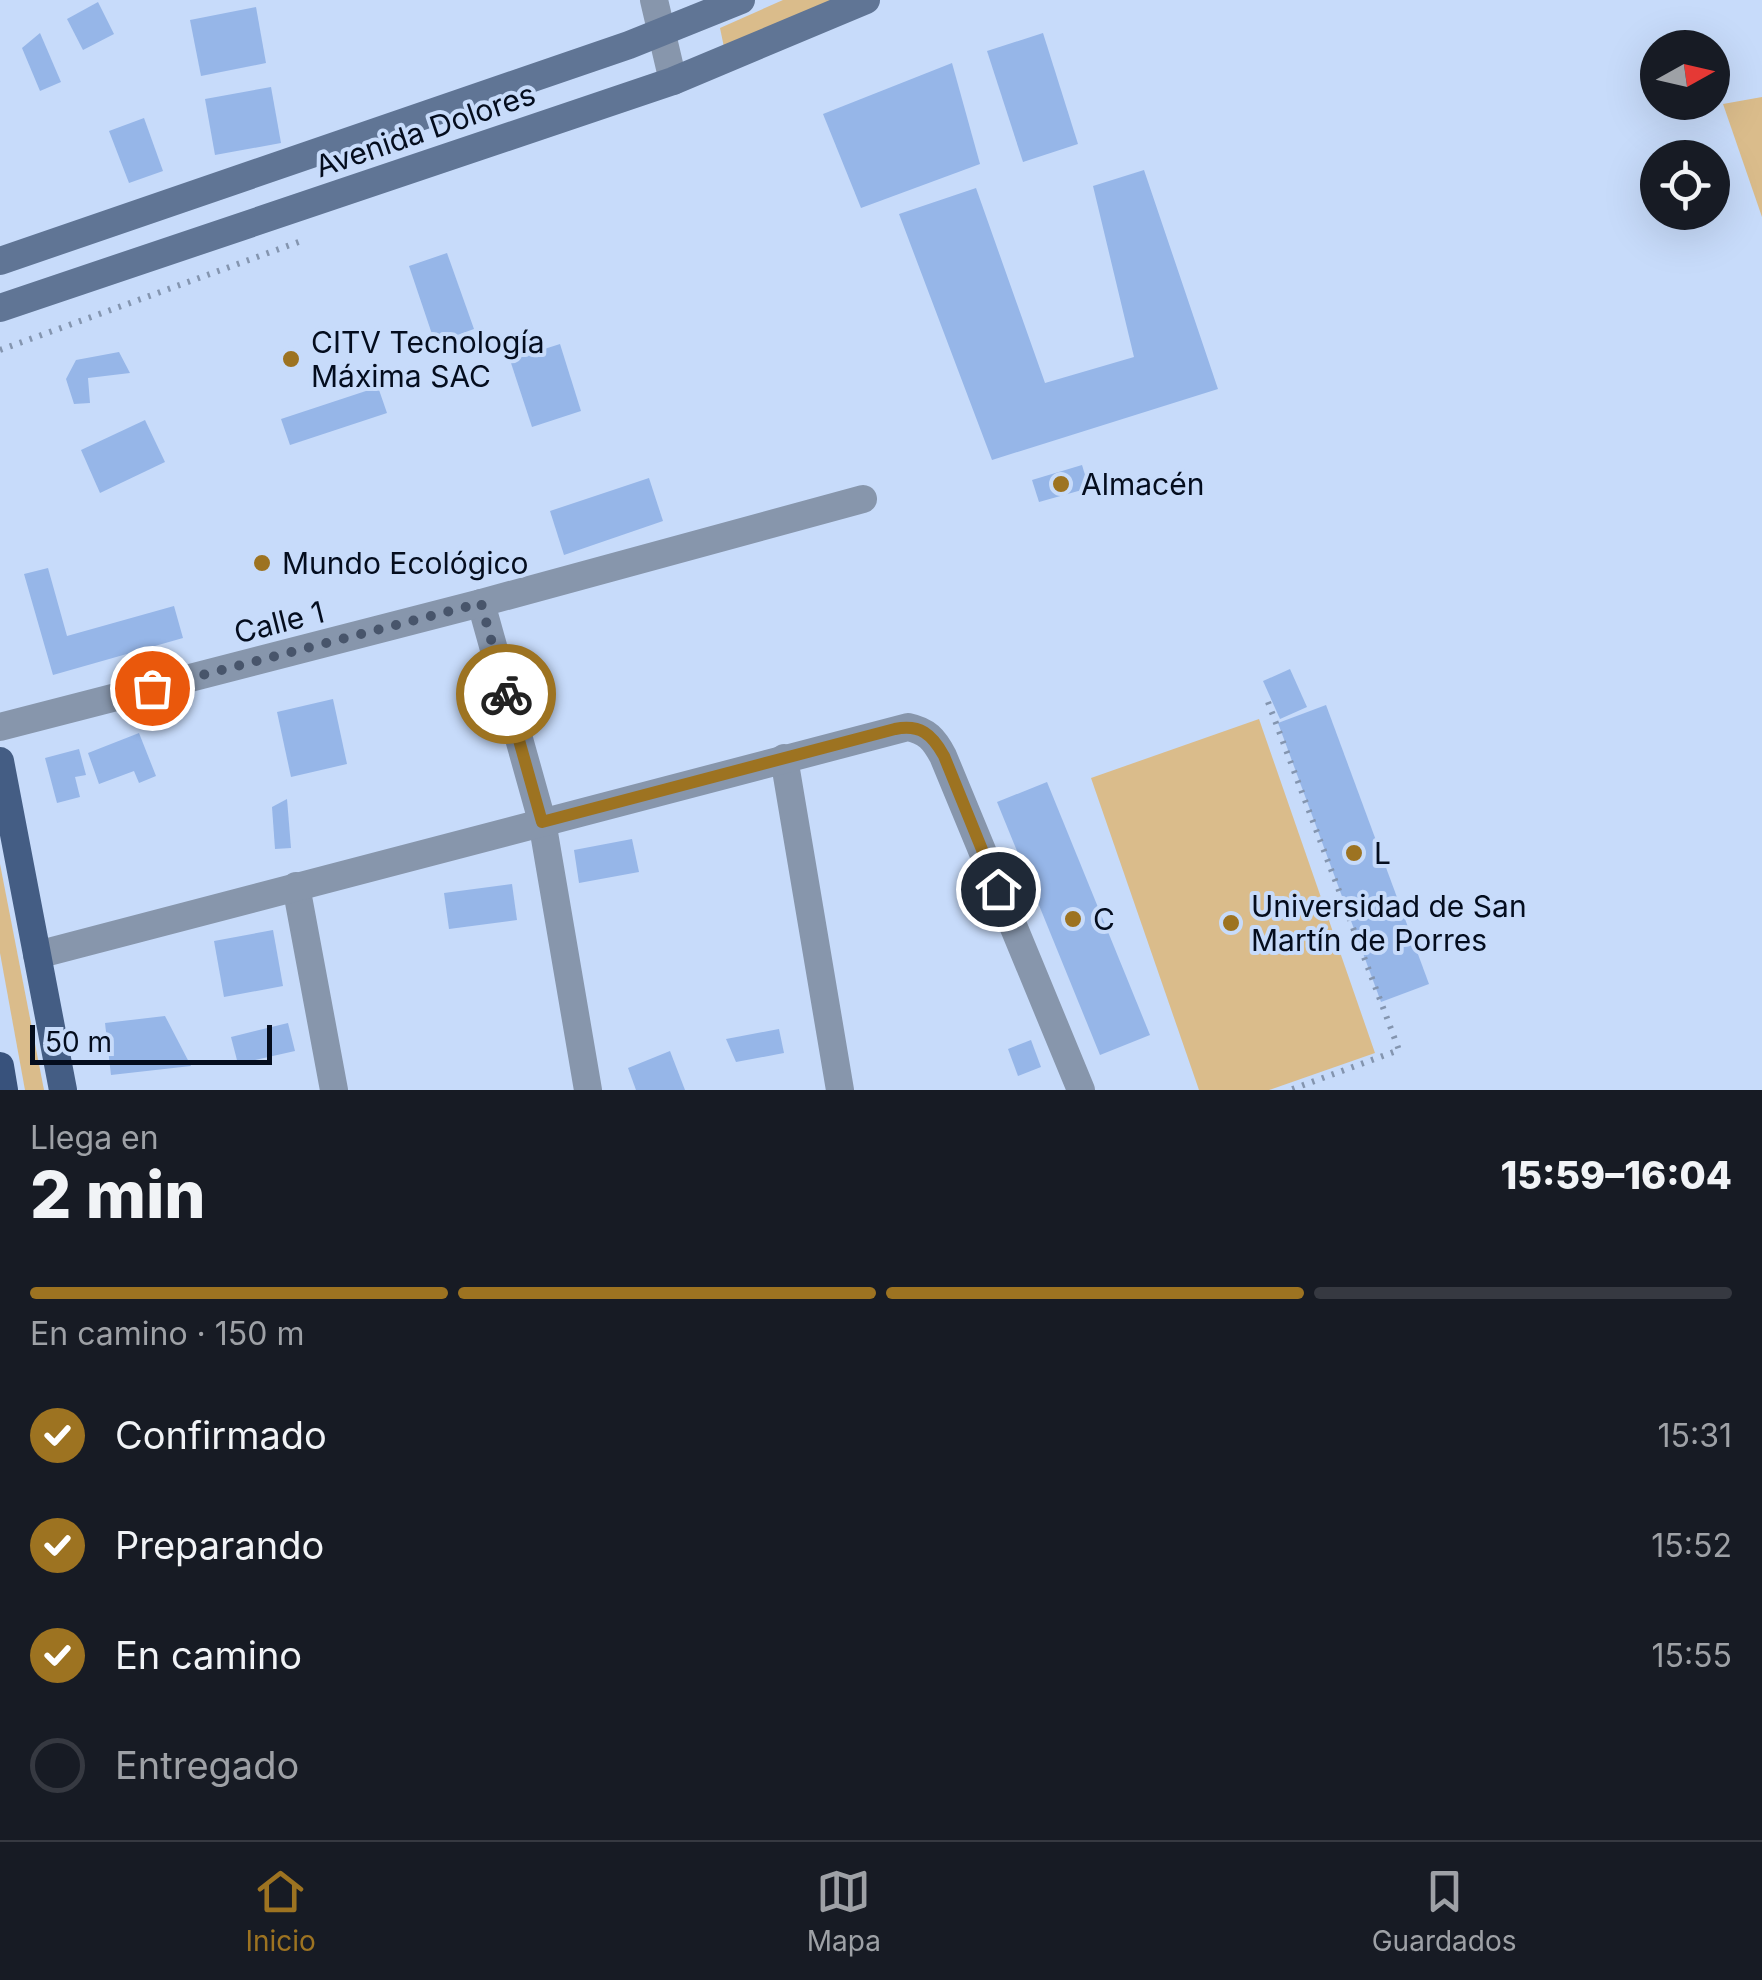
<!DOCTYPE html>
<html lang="es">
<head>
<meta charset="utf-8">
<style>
  body { margin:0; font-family:Inter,sans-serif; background:#242831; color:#f1f3f6; height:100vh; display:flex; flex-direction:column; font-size:38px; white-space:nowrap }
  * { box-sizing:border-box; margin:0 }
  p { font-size:32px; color:#9ea1a6 }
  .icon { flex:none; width:55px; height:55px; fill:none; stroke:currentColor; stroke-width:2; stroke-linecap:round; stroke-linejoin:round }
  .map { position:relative; height:1090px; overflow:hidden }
  .drawer { display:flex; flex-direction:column; background:#171b24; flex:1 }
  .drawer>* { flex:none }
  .needle { width:65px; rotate:82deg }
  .fabs { position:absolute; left:1640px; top:30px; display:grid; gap:20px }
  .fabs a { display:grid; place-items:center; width:90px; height:90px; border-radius:50%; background:#171b24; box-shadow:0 10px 40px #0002; font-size:50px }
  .scale { position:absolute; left:30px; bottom:25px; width:242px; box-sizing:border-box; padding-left:10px; border:5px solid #040d1e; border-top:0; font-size:28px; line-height:35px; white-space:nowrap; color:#040d1e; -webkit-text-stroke:8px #c7dbfa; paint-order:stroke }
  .pin { position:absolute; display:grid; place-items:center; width:85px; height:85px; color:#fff; margin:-42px; border:5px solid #fff; border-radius:50%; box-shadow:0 2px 10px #0007 }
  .courier { position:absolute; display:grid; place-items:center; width:100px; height:100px; margin:-50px; border:8px solid #9d7321; border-radius:50%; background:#fff; color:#222; box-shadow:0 2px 12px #0007 }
  .summary em { font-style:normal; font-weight:800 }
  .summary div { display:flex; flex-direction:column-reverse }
  .summary { display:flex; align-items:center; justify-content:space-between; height:170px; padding:0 30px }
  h1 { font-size:65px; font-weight:800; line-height:75px }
  .bar { display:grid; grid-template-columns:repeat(4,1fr); gap:15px 10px; align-content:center; height:120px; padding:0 30px }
  .bar i { height:12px; border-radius:8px; background:#363941 }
  .bar .selected { background:#9d7321 }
  .bar p { grid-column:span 4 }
  ol { padding:0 30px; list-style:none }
  li { display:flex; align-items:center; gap:30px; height:110px }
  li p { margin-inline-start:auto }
  li .icon { padding:10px; border-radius:50%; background:#9d7321; color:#fff; stroke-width:4 }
  li:last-child { color:#9ea1a6 }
  li i { width:55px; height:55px; border:5px solid #363941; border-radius:50% }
  .tab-bar { display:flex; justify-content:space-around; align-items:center; height:140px; border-top:2px solid #363941; background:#171b24; font-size:28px; color:#9ea1a6 }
  .tab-bar a { display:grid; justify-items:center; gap:5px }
  .tab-bar .selected { color:#9d7321 }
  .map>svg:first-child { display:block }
  .green { fill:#dabc8b }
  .building { fill:#96b6e8 }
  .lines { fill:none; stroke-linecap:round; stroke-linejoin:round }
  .path { stroke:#8495af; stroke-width:6; stroke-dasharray:2.5 8; stroke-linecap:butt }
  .minor { stroke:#8796ac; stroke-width:28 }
  .secondary { stroke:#607595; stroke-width:28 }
  .primary { stroke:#445d84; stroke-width:28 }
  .trunk { stroke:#38527c; stroke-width:28 }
  .done { stroke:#48556b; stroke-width:10; stroke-dasharray:0 18 }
  .route { stroke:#9d7321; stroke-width:12 }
  .poi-dot { fill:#9d7321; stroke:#c7dbfa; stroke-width:4 }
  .labels { text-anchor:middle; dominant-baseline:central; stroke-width:8; stroke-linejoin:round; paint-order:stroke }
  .street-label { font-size:30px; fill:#040d1e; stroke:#c7dbfa }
  .poi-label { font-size:30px; fill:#040d1e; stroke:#c7dbfa; text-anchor:start }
</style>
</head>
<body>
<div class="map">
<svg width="1762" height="1090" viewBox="0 0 1762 1090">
  <rect width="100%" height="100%" fill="#c7dbfa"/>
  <g class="green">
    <polygon points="783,0 842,0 725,52 720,28"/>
    <polygon points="1762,97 1762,217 1723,104"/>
    <polygon points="1259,719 1375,1053 1269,1090 1199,1090 1091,778"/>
    <polygon points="0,864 44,1090 25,1090 0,953"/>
  </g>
  <g class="building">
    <polygon points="98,2 114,34 83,50 67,19"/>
    <polygon points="256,7 266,63 201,76 190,20"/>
    <polygon points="40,33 61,82 40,91 22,48"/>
    <polygon points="1043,33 1078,144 1023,162 987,51"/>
    <polygon points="952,63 980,164 861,208 823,114"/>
    <polygon points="271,87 281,143 215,155 205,99"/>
    <polygon points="144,118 163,171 129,183 109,131"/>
    <polygon points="1144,170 1218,389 992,460 899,214 976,188 1045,383 1134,357 1093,186"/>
    <polygon points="447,253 474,329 435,343 409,266"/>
    <polygon points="560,344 581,411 532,427 510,360"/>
    <polygon points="119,352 130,373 88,378 90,403 74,404 66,379 76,360"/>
    <polygon points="378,387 387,413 290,445 281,419"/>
    <polygon points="145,420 165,462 100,493 81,450"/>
    <polygon points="1082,465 1089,488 1039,502 1032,480"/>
    <polygon points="649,478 663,521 564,555 550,511"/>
    <polygon points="48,568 67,636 174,606 183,638 53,675 24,574"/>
    <polygon points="1290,669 1307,707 1280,719 1263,681"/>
    <polygon points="333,699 347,764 291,777 277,712"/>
    <polygon points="1326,705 1429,984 1381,1002 1278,723"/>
    <polygon points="139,733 156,776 139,783 134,771 99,784 88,753"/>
    <polygon points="79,749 86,775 75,777 80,797 57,803 45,758"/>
    <polygon points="1047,782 1150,1035 1100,1055 997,802"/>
    <polygon points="287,799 291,848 275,849 272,807"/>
    <polygon points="632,839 639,872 579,883 574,850"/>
    <polygon points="512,884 517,920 449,929 444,893"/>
    <polygon points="273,930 283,986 224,997 214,941"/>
    <polygon points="165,1016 191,1066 111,1075 105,1023"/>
    <polygon points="288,1023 295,1051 238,1064 231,1037"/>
    <polygon points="779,1029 784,1053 736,1062 726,1039"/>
    <polygon points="1031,1040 1041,1067 1018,1076 1008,1049"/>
    <polygon points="670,1051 685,1090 636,1090 628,1068"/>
  </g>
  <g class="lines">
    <g class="path">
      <polyline points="0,350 304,240"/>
      <polyline points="1268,702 1399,1050 1290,1090"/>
    </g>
    <g class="minor">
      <polyline points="654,0 673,81"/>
      <polyline points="481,603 542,821 588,1090"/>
      <polyline points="0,727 481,603 863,499"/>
      <polyline points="784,758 840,1090"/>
      <polyline points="296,886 334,1090"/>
      <path d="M37,955L908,727C927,731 934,739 943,756L1081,1090"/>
    </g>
    <g class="secondary">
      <polyline points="0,261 629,45 741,0"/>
      <polyline points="0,308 673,81 866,0"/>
    </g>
    <polyline class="primary" points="0,761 63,1090"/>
    <polyline class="trunk" points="0,1066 4,1090"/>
  </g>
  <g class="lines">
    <polyline class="done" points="152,688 481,603 506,694"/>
    <path class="route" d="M506,694L542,822L895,729C920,724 932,734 944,756L998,889"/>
  </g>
  <g class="poi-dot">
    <circle cx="291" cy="359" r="10"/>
    <circle cx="1061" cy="484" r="10"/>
    <circle cx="262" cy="563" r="10"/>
    <circle cx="1354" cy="853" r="10"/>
    <circle cx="1073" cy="919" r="10"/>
    <circle cx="1231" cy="923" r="10"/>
  </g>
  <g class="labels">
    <g class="street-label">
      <text transform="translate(425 130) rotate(-19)">Avenida Dolores</text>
      <text transform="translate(279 622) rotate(-14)">Calle 1</text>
    </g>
    <g class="poi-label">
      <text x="311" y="342">CITV Tecnología<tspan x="311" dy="34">Máxima SAC</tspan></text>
      <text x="1081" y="484">Almacén</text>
      <text x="282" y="563">Mundo Ecológico</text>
      <text x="1374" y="853">L</text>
      <text x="1251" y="906">Universidad de San<tspan x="1251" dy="34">Martín de Porres</tspan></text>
      <text x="1093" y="919">C</text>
    </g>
  </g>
</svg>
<div class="fabs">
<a><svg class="needle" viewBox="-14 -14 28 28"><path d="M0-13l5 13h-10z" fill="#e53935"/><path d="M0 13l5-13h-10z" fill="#9ea1a6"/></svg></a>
<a><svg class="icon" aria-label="locate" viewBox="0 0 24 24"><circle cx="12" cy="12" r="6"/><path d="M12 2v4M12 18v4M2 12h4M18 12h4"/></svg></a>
</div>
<div class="scale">50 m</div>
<div class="pin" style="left:152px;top:688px;background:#ea580c"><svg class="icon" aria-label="bag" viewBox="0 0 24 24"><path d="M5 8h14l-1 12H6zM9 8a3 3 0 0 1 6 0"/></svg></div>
<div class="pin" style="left:998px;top:889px;background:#1f2937"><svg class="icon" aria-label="home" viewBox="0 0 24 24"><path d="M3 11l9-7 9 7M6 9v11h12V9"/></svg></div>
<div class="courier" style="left:506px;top:694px"><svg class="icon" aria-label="bike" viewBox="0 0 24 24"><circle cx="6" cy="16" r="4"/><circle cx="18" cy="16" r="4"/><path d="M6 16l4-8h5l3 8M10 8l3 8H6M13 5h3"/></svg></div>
</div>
<section class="drawer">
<div class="summary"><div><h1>2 min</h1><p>Llega en</p></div><em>15:59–16:04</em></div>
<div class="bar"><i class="selected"></i><i class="selected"></i><i class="selected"></i><i></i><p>En camino · 150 m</p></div>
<ol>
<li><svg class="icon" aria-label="check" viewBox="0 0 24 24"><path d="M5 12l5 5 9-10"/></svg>Confirmado<p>15:31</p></li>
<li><svg class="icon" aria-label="check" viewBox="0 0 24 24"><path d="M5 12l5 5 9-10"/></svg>Preparando<p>15:52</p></li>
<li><svg class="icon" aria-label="check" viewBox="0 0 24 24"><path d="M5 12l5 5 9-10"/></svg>En camino<p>15:55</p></li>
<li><i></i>Entregado</li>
</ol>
</section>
<nav class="tab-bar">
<a class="selected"><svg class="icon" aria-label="home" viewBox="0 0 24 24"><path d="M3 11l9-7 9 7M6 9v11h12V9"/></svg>Inicio</a>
<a><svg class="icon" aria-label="map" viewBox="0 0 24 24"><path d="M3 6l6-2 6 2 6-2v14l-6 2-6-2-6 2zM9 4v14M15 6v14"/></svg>Mapa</a>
<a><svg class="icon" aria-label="saved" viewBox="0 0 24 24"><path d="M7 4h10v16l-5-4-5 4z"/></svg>Guardados</a>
</nav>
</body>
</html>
